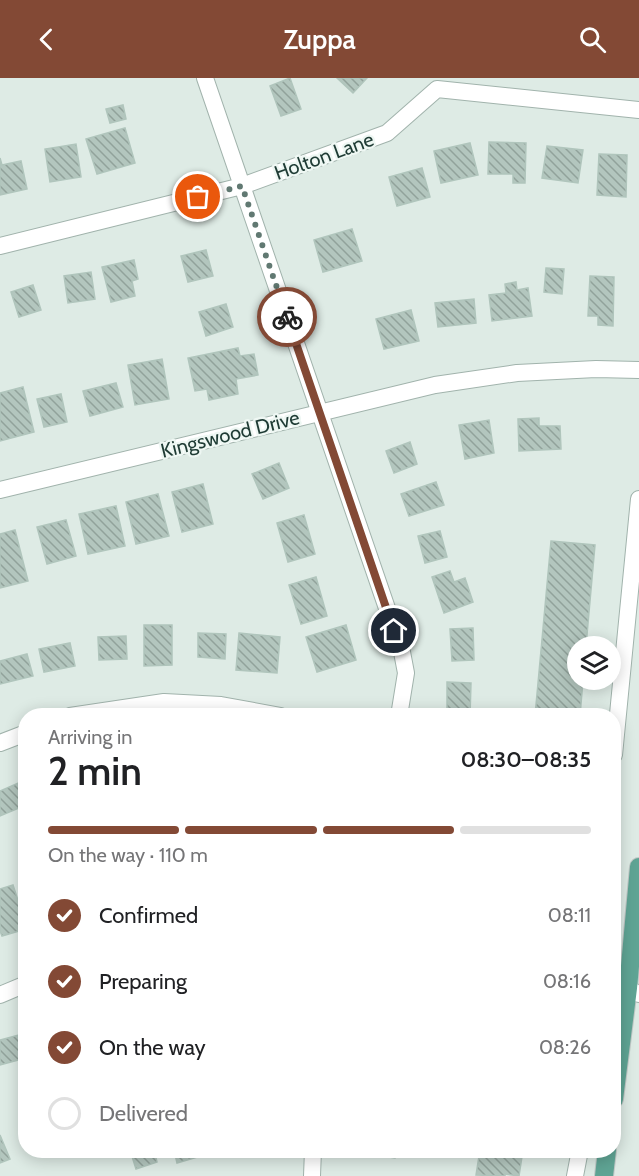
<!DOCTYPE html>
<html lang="en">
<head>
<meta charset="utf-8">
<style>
  body { margin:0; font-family:Cabin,sans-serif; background:#f2f2f2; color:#202124; height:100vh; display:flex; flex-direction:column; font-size:22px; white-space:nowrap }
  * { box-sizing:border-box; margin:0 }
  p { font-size:20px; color:#757577 }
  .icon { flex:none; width:33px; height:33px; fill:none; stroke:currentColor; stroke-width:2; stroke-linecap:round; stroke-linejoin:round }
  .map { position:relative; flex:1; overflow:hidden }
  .details { position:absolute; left:18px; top:630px; width:603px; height:450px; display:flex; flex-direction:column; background:#fff; border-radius:24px; box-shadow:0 3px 15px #0003 }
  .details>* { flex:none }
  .fabs { position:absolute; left:567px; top:558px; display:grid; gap:12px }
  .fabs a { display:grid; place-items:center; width:54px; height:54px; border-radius:50%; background:#fff; box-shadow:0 3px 15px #0003; font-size:30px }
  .pin { position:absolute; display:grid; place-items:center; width:51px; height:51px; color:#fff; margin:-26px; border:3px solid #fff; border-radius:50%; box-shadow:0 2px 6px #0007 }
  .courier { position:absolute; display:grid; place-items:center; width:60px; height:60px; margin:-30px; border:4px solid #834935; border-radius:50%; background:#fff; color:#222; box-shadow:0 2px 8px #0007 }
  .overview em { font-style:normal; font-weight:600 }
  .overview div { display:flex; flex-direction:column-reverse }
  .overview { display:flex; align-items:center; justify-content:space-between; height:102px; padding:0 30px }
  h1 { font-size:39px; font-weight:600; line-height:45px }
  .bar { display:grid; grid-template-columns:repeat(4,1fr); gap:9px 6px; align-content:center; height:72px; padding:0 30px }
  .bar i { height:8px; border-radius:4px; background:#e0e0e0 }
  .bar .on { background:#834935 }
  .bar p { grid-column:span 4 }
  ol { padding:0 30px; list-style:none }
  li { display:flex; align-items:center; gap:18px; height:66px }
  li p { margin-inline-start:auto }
  li .icon { padding:6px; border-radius:50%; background:#834935; color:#fff; stroke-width:4 }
  li:last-child { color:#757577 }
  li i { width:33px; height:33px; border:3px solid #e0e0e0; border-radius:50% }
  header { display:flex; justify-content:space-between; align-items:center; height:78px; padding:0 30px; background:#834935; color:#fff; font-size:27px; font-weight:600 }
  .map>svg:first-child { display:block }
  .building { fill:url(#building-back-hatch); stroke:#b0c5bc; stroke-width:1.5 }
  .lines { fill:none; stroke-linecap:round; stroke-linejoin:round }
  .street-casing { stroke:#a1b3ac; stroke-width:18 }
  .primary-casing { stroke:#c0c8c6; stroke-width:20 }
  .street { stroke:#fff; stroke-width:16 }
  .primary { stroke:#5fa494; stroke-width:18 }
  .done { stroke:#617972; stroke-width:6; stroke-dasharray:0 10.8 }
  .route { stroke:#834935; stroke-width:8 }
  .labels { text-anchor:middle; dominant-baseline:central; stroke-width:4.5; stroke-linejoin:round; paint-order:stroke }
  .street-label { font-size:20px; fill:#1e3b34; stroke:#eef7f3 }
</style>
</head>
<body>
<header><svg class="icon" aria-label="back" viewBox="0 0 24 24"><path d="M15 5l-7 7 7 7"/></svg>Zuppa<svg class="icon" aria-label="search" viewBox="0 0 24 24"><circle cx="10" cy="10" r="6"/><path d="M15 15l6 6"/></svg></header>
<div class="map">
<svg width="639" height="1098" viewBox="0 0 639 1098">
  <defs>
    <pattern id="building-back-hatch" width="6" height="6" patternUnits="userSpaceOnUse" patternTransform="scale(1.5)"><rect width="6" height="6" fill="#b3c6be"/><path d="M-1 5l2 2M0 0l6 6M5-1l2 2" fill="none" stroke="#91a29b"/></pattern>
  </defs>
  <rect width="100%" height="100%" fill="#deebe5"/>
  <g class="building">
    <polygon points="290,0 301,31 281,38 270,8"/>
    <polygon points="337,0 367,0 353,15"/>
    <polygon points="123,27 126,41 110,45 106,31"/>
    <polygon points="125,50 135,85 97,96 86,61"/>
    <polygon points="489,64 526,65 525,105 513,105 513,96 488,96"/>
    <polygon points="470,65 478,97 441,105 434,73"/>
    <polygon points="76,66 81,99 50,104 45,71"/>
    <polygon points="547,68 583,72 578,105 542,100"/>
    <polygon points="599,76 627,77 626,119 597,117"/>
    <polygon points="0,80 2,87 21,83 27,111 0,117"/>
    <polygon points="422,90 430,119 397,128 389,99"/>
    <polygon points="352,151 362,183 323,194 314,162"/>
    <polygon points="206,172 213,198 188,204 181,178"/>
    <polygon points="134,182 138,201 132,203 135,218 111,224 102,189"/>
    <polygon points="546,190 564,191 562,216 544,214"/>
    <polygon points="91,194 95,221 68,225 64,198"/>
    <polygon points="590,198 614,199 613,248 598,247 598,238 588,238"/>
    <polygon points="516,204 517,212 528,210 532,238 492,243 489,217 506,215 505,206"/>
    <polygon points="33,207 41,232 19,239 11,214"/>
    <polygon points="474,221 476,245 438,249 435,225"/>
    <polygon points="226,226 233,249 206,258 199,234"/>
    <polygon points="411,232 419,263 384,271 376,241"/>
    <polygon points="238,270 240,278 254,276 258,297 236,301 238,316 209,322 207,311 195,313 188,280"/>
    <polygon points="162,281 169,321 135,327 128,287"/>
    <polygon points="116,305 123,329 90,338 83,313"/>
    <polygon points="23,309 34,354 0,363 0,315"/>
    <polygon points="61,316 67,344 44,349 37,321"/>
    <polygon points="539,340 539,348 560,348 561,371 519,373 518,341"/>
    <polygon points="489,342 494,375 465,381 459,347"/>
    <polygon points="410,364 417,386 394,395 386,373"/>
    <polygon points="279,385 289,410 263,421 252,396"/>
    <polygon points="436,404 444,427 409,438 401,416"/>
    <polygon points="203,406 213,446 182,454 172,414"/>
    <polygon points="158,416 169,458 136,466 126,424"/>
    <polygon points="116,428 125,468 88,476 79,436"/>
    <polygon points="304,437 315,476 288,484 277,445"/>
    <polygon points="66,442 76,478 47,486 37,449"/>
    <polygon points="15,452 28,503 0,510 0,456"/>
    <polygon points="440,453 447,479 425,485 418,458"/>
    <polygon points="551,463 595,467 586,568 578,568 578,602 583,602 580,638 535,638"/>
    <polygon points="450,493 454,504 465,500 473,524 444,535 432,499"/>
    <polygon points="316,499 327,538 301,546 289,507"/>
    <polygon points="144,547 172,547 172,587 144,588"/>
    <polygon points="346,547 356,582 317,594 306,559"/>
    <polygon points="473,550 474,582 452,583 450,551"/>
    <polygon points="198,555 226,556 225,581 198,579"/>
    <polygon points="239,555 280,559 277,595 236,592"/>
    <polygon points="126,558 127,581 99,582 98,559"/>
    <polygon points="70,565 75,588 44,594 39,571"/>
    <polygon points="27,576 33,598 0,606 0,583"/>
    <polygon points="447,604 471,605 470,638 447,638"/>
    <polygon points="23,703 26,709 26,727 0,738 0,713"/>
    <polygon points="13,807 26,847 26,851 2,858 0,853 0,811"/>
    <polygon points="23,956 26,963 26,980 0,987 0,962"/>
    <polygon points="0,1057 10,1081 0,1085"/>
    <polygon points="130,1072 154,1072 157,1084 136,1091"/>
    <polygon points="174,1072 210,1072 211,1075 177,1085"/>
    <polygon points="369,1072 407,1072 407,1076 396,1074 395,1080 368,1076"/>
    <polygon points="480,1072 523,1072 519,1098 505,1096 505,1098 476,1097"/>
  </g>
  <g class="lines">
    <defs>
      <g id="street">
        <polyline points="205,0 402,574 406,595 399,638"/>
        <polyline points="0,168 242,108 387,55 437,11 639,32"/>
        <polyline points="0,412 435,307 517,295 596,291 639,292"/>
        <polyline points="70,638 164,624 221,627 281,638"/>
        <polyline points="0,665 26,655"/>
        <polyline points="614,677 639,421"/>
        <polyline points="614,904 639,916"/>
        <polyline points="0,917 26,906"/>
        <polyline points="312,1098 313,1072"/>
        <polyline points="575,1098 580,1072"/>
      </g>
      <g id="primary">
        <polyline points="614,1021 628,910 639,789"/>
        <polyline points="604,1098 607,1072"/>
      </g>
    </defs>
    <use href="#street" class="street-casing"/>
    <use href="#primary" class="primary-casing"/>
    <use href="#street" class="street"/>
    <use href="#primary" class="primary"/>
  </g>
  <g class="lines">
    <polyline class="done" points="198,119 242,108 287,239"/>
    <polyline class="route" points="287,239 394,553"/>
  </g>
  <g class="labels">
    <g class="street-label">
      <text transform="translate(324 78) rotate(-20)">Holton Lane</text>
      <text transform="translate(230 356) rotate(-14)">Kingswood Drive</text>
    </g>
  </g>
</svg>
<div class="fabs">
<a><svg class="icon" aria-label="layers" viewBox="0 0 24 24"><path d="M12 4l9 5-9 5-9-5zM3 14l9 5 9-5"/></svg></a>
</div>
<div class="pin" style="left:198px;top:119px;background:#ea580c"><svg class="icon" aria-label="bag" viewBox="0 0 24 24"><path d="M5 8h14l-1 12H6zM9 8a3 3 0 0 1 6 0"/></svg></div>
<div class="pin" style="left:394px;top:553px;background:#1f2937"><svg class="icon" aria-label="home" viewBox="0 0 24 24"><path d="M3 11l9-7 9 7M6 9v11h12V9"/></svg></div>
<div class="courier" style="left:287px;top:239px"><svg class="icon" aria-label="bike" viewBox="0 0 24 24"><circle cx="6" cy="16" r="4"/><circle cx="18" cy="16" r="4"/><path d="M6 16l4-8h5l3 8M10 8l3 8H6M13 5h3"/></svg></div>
<section class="details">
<div class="overview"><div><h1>2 min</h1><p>Arriving in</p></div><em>08:30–08:35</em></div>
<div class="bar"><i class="on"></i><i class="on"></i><i class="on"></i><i></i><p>On the way · 110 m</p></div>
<ol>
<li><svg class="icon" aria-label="check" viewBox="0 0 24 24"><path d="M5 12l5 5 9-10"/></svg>Confirmed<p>08:11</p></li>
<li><svg class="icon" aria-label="check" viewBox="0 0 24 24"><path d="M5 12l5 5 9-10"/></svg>Preparing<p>08:16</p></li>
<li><svg class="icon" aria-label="check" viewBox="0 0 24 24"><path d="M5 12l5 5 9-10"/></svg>On the way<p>08:26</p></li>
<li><i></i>Delivered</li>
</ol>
</section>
</div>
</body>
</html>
